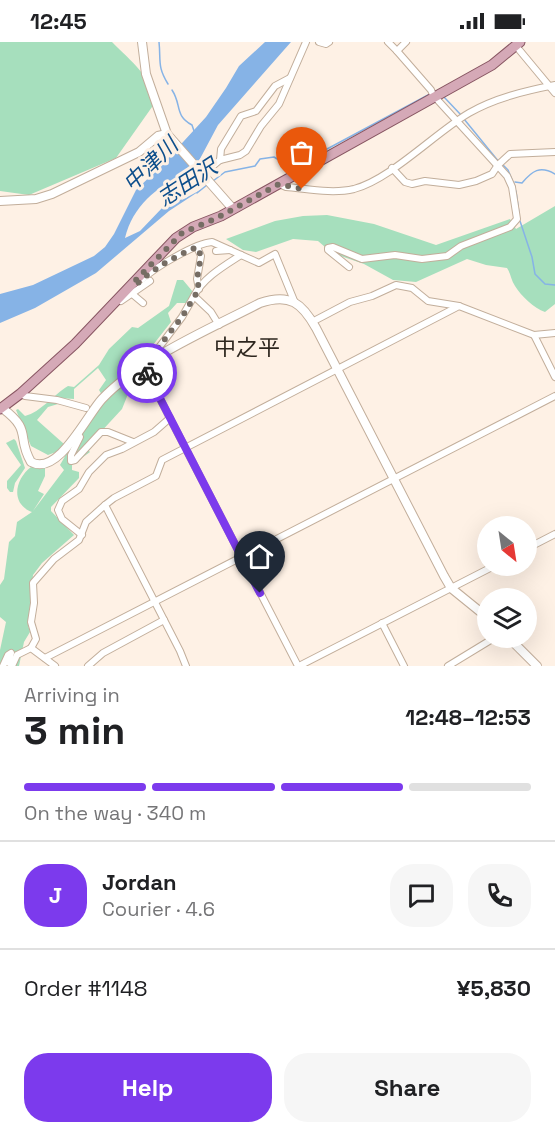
<!DOCTYPE html>
<html lang="en">
<head>
<meta charset="utf-8">
<style>
  body { margin:0; font-family:"Space Grotesk","Noto Sans JP",sans-serif; background:#f6f6f6; color:#202124; height:100vh; display:flex; flex-direction:column; font-size:22px; white-space:nowrap }
  * { box-sizing:border-box; margin:0 }
  p { font-size:20px; color:#757577 }
  .icon { flex:none; width:33px; height:33px; fill:none; stroke:currentColor; stroke-width:2; stroke-linecap:round; stroke-linejoin:round }
  .map { position:relative; height:624px; overflow:hidden }
  .side { display:flex; flex-direction:column; background:#fff; flex:1 }
  .side>* { flex:none }
  .needle { width:39px; rotate:150deg }
  .buttons { position:absolute; left:477px; top:474px; display:grid; gap:12px }
  .buttons a { display:grid; place-items:center; width:60px; height:60px; border-radius:50%; background:#fff; box-shadow:0 6px 24px #0002; font-size:30px }
  .pin { position:absolute; display:grid; place-items:center; width:51px; height:51px; color:#fff; margin:-62px -26px; border-radius:50% 50% 50% 0; rotate:-45deg; box-shadow:0 0 6px #0007 }
  .pin .icon { rotate:45deg }
  .courier { position:absolute; display:grid; place-items:center; width:60px; height:60px; margin:-30px; border:4px solid #7c3aed; border-radius:50%; background:#fff; color:#222; box-shadow:0 2px 8px #0007 }
  .summary em { font-style:normal; font-weight:700 }
  .summary div { display:flex; flex-direction:column-reverse }
  .summary { display:flex; align-items:center; justify-content:space-between; height:102px; padding:0 24px }
  h1 { font-size:39px; font-weight:700; line-height:45px }
  .bar { display:grid; grid-template-columns:repeat(4,1fr); gap:9px 6px; align-content:center; height:72px; padding:0 24px }
  .bar i { height:8px; border-radius:4px; background:#e0e0e0 }
  .bar .selected { background:#7c3aed }
  .bar p { grid-column:span 4 }
  .line { display:flex; align-items:center; gap:15px; padding:0 24px; border-top:2px solid #e0e0e0 }
  .line div { flex:1 }
  .round { display:grid; place-items:center; flex:none; width:63px; height:63px; border-radius:24px; background:#f6f6f6 }
  .button { display:flex; gap:12px; margin-top:auto; padding:12px 24px }
  .button a { flex:1; height:69px; border-radius:24px; background:#7c3aed; color:#fff; font-size:24px; font-weight:700; line-height:69px; text-align:center }
  .button a+a { background:#f6f6f6; color:#202124 }
  .status { display:flex; justify-content:space-between; align-items:center; height:42px; padding:0 30px; background:#fff; direction:ltr }
  .status svg { height:16px; fill:currentColor }
  .map>svg:first-child { display:block }
  .green { fill:#a6dfbd }
  .water { fill:#86b3e6; fill-rule:evenodd }
  .lines { fill:none; stroke-linecap:round; stroke-linejoin:round }
  .stream { stroke:#86b3e6; stroke-width:1.5 }
  .street-casing { stroke:#c2ae9b; stroke-width:8 }
  .secondary-casing { stroke:#c2ae9b; stroke-width:10 }
  .primary-casing { stroke:#885662; stroke-width:11 }
  .street { stroke:#fff; stroke-width:6 }
  .secondary { stroke:#fff; stroke-width:8 }
  .primary { stroke:#d5a9b7; stroke-width:9 }
  .done { stroke:#766d64; stroke-width:6; stroke-dasharray:0 10.8 }
  .route { stroke:#7c3aed; stroke-width:8 }
  .labels { text-anchor:middle; dominant-baseline:central; stroke-width:6; stroke-linejoin:round; paint-order:stroke }
  .water-label { font-size:22px; font-style:italic; fill:#0e4f8c; stroke:#fef1e5 }
  .neighbourhood-label { font-size:22px; fill:#2d261e; stroke:#fef1e5 }
</style>
</head>
<body>
<div class="status"><b>12:45</b><svg viewBox="0 0 49 12"><path d="M0 12V9h3v3zM5 12V6h3v6zM10 12V3h3v9zM15 12V0h3v12zM26 1h20v11H26zM47 4h2v5h-2z"/></svg></div>
<div class="map">
<svg width="555" height="624" viewBox="0 0 555 624">
  <rect width="100%" height="100%" fill="#fef1e5"/>
  <g class="green">
    <path d="M0,0H112C130,19 156,36 152,65L116,116L29,153L0,149Z"/>
    <path d="M555,164V262L545,270C534,266 521,254 515,244C511,238 511,232 507,226L486,223L467,217L416,240L393,238L364,222L332,211L318,199L293,197L256,210L243,208L226,197L275,179L303,174L327,173L374,182L436,203L510,177L516,187Z"/>
    <path d="M177,238H183L193,250L186,261H177L168,271L171,280L142,317L127,326L123,334L128,341L132,342L122,367L86,406L90,410L72,423V428L79,430V436L51,465V469L74,493L42,521L33,533L28,583L30,590L24,600L19,624H0V608L6,580L0,575V543L4,537L9,500L15,494L17,480L32,470C10,462 15,437 31,425L37,426L45,425V434L38,449L44,452L33,469L64,428L60,423C73,400 87,377 105,358L99,348L106,338L98,326L74,347V357L60,356L58,362L48,365L37,378L64,402L56,410L48,413L31,404L16,368L18,367L25,374C41,370 53,353 68,344L74,345L99,323L109,307L132,285L138,286L169,264Z"/>
    <polygon points="14,397 16,399 25,426 15,441 13,450 10,450 7,446 7,439 21,423 6,401"/>
  </g>
  <path class="water" d="M265,0H291L218,83L194,128L187,132L182,158L204,146L169,169L96,231L35,266L0,281V252L33,243L94,214L105,205L114,192L136,148L161,124L206,75L226,46L239,24ZM184,133L179,156L163,165L140,189L125,196C133,164 156,145 184,133Z"/>
  <g class="lines">
    <g class="stream">
      <path d="M159,0C161,19 157,24 168,42"/>
      <path d="M172,48C182,63 174,73 192,83L194,89"/>
      <polyline points="444,55 461,73"/>
      <polyline points="464,77 499,120"/>
      <polyline points="299,122 428,53"/>
      <polyline points="503,123 508,128 515,145"/>
      <polyline points="213,139 225,130 255,124 260,117 274,115 292,126"/>
      <path d="M515,140L522,141C532,129 540,123 555,132"/>
      <polyline points="516,149 519,171"/>
      <polyline points="197,151 207,143"/>
      <polyline points="520,179 532,215 535,232 545,242 555,243"/>
    </g>
    <defs>
      <g id="street">
        <polyline points="319,0 326,2 329,0"/>
        <polyline points="388,0 397,9"/>
        <polyline points="516,4 555,51"/>
        <polyline points="296,96 295,118 300,131"/>
        <polyline points="220,118 221,107 241,74 256,69 275,44 290,36"/>
        <polyline points="392,126 405,140 412,142 425,139 459,143 476,139 492,132 498,123 510,112 555,110"/>
        <polyline points="208,128 220,118 240,113 246,109 261,84 279,62 306,0"/>
        <path d="M279,142L286,145C308,147 333,152 354,147C391,137 435,91 469,71C495,56 525,49 555,43"/>
        <polyline points="197,205 201,214 197,237 199,247"/>
        <polyline points="216,209 230,208"/>
        <polyline points="349,225 328,208 328,206 333,205 362,217 395,213 422,217 447,214 461,204 510,185 517,177 512,145 507,134 433,53 431,48 397,9 406,0"/>
        <path d="M143,237C155,225 196,201 212,200L259,221L275,212L295,261"/>
        <polyline points="131,251 143,261"/>
        <polyline points="121,259 150,239"/>
        <polyline points="312,280 350,260 372,254 396,243 412,246 428,259 459,264"/>
        <path d="M219,283L211,270L194,254C203,236 224,224 241,213"/>
        <polyline points="534,293 555,291"/>
        <polyline points="148,320 182,275 194,254"/>
        <polyline points="143,324 298,624"/>
        <polyline points="20,352 25,354 57,358 86,366"/>
        <polyline points="77,391 80,395 71,413 71,419 75,418 101,390 108,390 133,400"/>
        <polyline points="82,493 62,477 58,468 62,459 79,447 89,430 106,413 122,407 154,390 170,376"/>
        <polyline points="526,507 555,492"/>
        <polyline points="382,581 404,624"/>
        <polyline points="31,606 36,597 31,580 34,561 33,541 54,517 79,498 86,480 105,463"/>
        <polyline points="45,616 555,354"/>
        <polyline points="3,624 8,613 11,611 9,621"/>
        <polyline points="12,624 17,613 31,606 55,624"/>
        <polyline points="88,624 103,611 164,578"/>
        <polyline points="186,624 180,609 105,463 114,456 156,434 162,418 459,264 534,293 555,335"/>
        <polyline points="299,624 494,524"/>
        <polyline points="448,624 494,596"/>
      </g>
      <g id="secondary">
        <polyline points="142,0 146,32 167,92 233,167"/>
        <polyline points="0,159 36,157 52,152 139,110 158,94 167,92"/>
        <path d="M2,366C33,389 16,394 31,420C58,435 87,373 102,357C141,316 210,287 260,261C290,251 302,261 316,286L444,534L451,546L488,576"/>
        <polyline points="509,596 537,624"/>
      </g>
      <polyline id="primary" points="0,367 20,352 75,302 176,196 193,185 221,174 492,23 520,0"/>
    </defs>
    <use href="#street" class="street-casing"/>
    <use href="#secondary" class="secondary-casing"/>
    <use href="#primary" class="primary-casing"/>
    <use href="#street" class="street"/>
    <use href="#secondary" class="secondary"/>
    <use href="#primary" class="primary"/>
  </g>
  <g class="lines">
    <path class="done" d="M147,331L143,324L148,321L151,315L182,275L199,247L197,237L201,214L197,205C176,214 154,226 137,242L133,241L182,191L215,177L279,142L302,147"/>
    <polyline class="route" points="147,331 260,551"/>
  </g>
  <g class="labels">
    <g class="water-label">
      <text transform="translate(150 122) rotate(-44)">中津川</text>
      <text transform="translate(187 140) rotate(-33)">志田沢</text>
    </g>
    <g class="neighbourhood-label">
      <text x="247" y="305">中之平</text>
    </g>
  </g>
</svg>
<div class="buttons">
<a><svg class="needle" viewBox="-14 -14 28 28"><path d="M0-13l5 13h-10z" fill="#e53935"/><path d="M0 13l5-13h-10z" fill="#757577"/></svg></a>
<a><svg class="icon" aria-label="layers" viewBox="0 0 24 24"><path d="M12 4l9 5-9 5-9-5zM3 14l9 5 9-5"/></svg></a>
</div>
<div class="pin" style="left:302px;top:147px;background:#ea580c"><svg class="icon" aria-label="bag" viewBox="0 0 24 24"><path d="M5 8h14l-1 12H6zM9 8a3 3 0 0 1 6 0"/></svg></div>
<div class="pin" style="left:260px;top:551px;background:#1f2937"><svg class="icon" aria-label="home" viewBox="0 0 24 24"><path d="M3 11l9-7 9 7M6 9v11h12V9"/></svg></div>
<div class="courier" style="left:147px;top:331px"><svg class="icon" aria-label="bike" viewBox="0 0 24 24"><circle cx="6" cy="16" r="4"/><circle cx="18" cy="16" r="4"/><path d="M6 16l4-8h5l3 8M10 8l3 8H6M13 5h3"/></svg></div>
</div>
<section class="side">
<div class="summary"><div><h1>3 min</h1><p>Arriving in</p></div><em>12:48–12:53</em></div>
<div class="bar"><i class="selected"></i><i class="selected"></i><i class="selected"></i><i></i><p>On the way · 340 m</p></div>
<div class="line" style="height:108px"><b class="round" style="background:#7c3aed;color:#fff">J</b><div><b>Jordan</b><p>Courier · 4.6</p></div><a class="round"><svg class="icon" aria-label="chat" viewBox="0 0 24 24"><path d="M4 5h16v11H9l-5 4z"/></svg></a><a class="round"><svg class="icon" aria-label="phone" viewBox="0 0 24 24"><path d="M5 4h4l2 5-3 2q2 4 5 5l2-3 5 2v4C11 20 4 13 5 4z"/></svg></a></div>
<div class="line" style="height:78px"><div>Order #1148</div><b>¥5,830</b></div>
<div class="button"><a>Help</a><a>Share</a></div>
</section>
</body>
</html>
